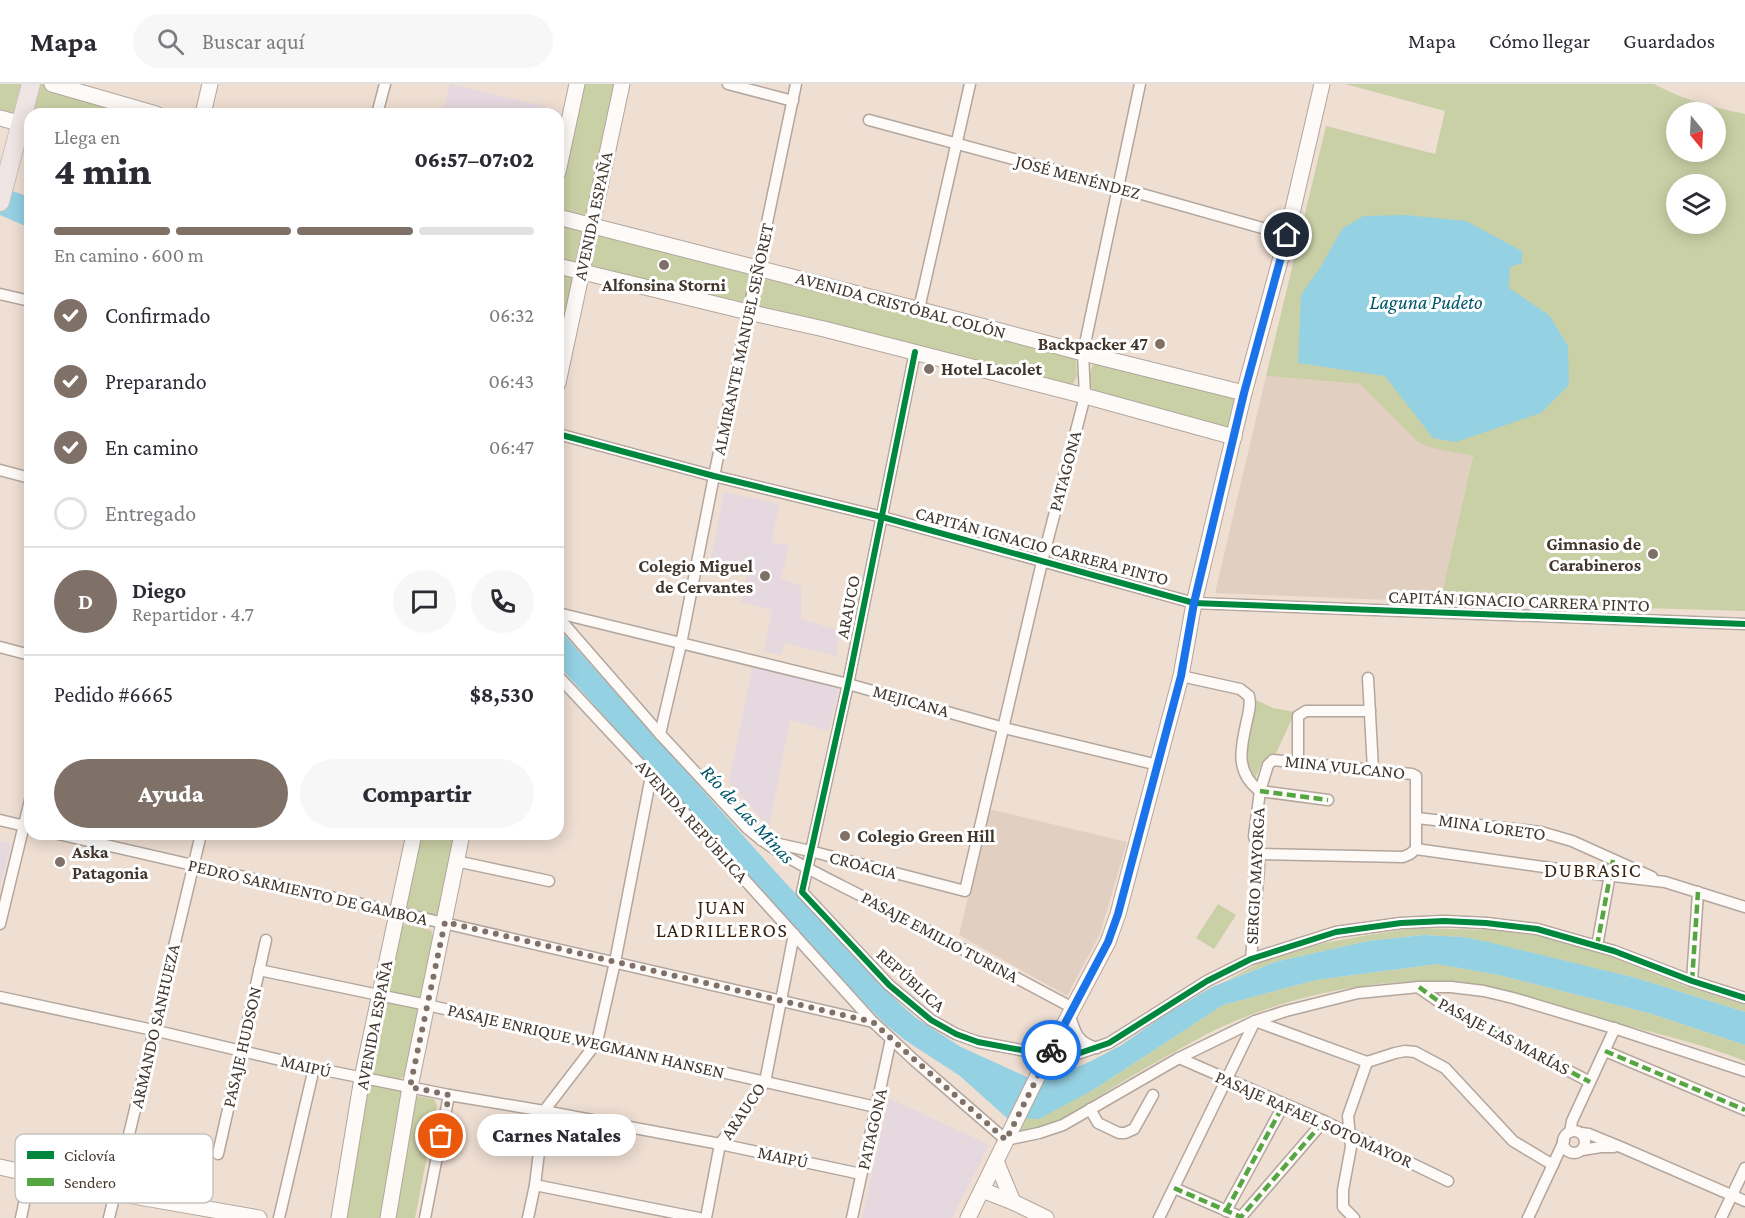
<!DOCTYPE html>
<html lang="es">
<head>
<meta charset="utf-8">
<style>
  body { margin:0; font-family:"Crimson Pro",serif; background:#f7f7f7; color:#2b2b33; height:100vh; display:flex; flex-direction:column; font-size:22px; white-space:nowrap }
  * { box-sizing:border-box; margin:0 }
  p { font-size:20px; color:#7c7c81 }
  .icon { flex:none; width:33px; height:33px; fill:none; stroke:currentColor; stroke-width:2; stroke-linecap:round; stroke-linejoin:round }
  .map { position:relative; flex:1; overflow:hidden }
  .sheet { position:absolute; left:24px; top:24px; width:540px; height:732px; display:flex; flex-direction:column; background:#fff; border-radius:18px; box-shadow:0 3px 15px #0003 }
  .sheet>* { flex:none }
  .needle { width:39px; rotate:162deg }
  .buttons { position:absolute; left:1666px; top:18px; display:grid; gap:12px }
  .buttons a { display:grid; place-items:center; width:60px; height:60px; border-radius:50%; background:#fff; box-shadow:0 3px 15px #0003; font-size:30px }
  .pin { position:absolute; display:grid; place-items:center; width:51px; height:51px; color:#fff; margin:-26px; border:3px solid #fff; border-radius:50%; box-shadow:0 2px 6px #0007 }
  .courier { position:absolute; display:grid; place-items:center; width:60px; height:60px; margin:-30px; border:4px solid #1a73e8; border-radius:50%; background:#fff; color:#222; box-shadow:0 2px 8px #0007 }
  .bubble { position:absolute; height:42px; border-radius:21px; background:#fff; box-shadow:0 3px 15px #0003; font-size:20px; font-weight:800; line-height:42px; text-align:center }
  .head em { font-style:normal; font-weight:800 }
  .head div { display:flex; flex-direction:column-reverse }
  .head { display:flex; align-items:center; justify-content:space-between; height:102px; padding:0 30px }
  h1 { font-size:39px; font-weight:800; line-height:45px }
  .bar { display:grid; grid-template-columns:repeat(4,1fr); gap:9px 6px; align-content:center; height:72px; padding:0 30px }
  .bar i { height:8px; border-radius:4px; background:#e1e1e2 }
  .bar .selected { background:#7f7167 }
  .bar p { grid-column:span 4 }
  .line { display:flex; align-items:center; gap:15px; padding:0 30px; border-top:2px solid #e1e1e2 }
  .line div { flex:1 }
  .round { display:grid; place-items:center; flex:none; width:63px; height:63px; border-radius:32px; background:#f7f7f7 }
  ol { padding:0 30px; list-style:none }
  li { display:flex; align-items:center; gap:18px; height:66px }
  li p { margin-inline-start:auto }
  li .icon { padding:6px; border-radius:50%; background:#7f7167; color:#fff; stroke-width:4 }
  li:last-child { color:#7c7c81 }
  li i { width:33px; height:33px; border:3px solid #e1e1e2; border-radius:50% }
  .cta { display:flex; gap:12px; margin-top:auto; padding:12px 30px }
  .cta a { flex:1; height:69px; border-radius:36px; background:#7f7167; color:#fff; font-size:24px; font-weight:800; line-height:69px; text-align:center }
  .cta a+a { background:#f7f7f7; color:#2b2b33 }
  header { display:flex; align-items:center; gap:36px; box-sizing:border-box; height:84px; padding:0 30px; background:#fff; border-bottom:2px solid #e1e1e2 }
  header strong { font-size:28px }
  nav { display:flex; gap:33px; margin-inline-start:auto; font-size:21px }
  .search { width:420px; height:54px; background:#f7f7f7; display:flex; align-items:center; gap:15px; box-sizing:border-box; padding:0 21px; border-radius:33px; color:#7c7c81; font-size:22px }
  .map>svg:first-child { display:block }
  .industrial { fill:#e1d0c2 }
  .education { fill:#e5d9df }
  .green { fill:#cad0a6; fill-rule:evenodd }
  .water { fill:#94d1e3 }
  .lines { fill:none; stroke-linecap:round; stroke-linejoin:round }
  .street-casing { stroke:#b3a69d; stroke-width:13 }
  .secondary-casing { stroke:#b3a69d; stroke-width:17 }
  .primary-casing { stroke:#c9c0ba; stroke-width:20 }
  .street { stroke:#fdfaf8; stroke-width:10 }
  .secondary { stroke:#fdfaf8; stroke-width:15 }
  .primary { stroke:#efe5e4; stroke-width:18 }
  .quiet { stroke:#55a543; stroke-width:4.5; stroke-dasharray:9 4.5; stroke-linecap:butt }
  .cycleway-casing { stroke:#fff; stroke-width:10 }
  .cycleway { stroke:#00873e; stroke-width:6 }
  .done { stroke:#7f7167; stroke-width:6; stroke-dasharray:0 10.8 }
  .route { stroke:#1a73e8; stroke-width:8 }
  .poi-dot { fill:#7f7167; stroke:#fff; stroke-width:2 }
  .labels { text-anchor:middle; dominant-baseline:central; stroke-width:6; stroke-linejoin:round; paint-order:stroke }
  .street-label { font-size:18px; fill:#42362d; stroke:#fff }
  .poi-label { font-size:18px; font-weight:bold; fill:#42362d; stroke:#fff; text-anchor:end }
  .water-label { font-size:20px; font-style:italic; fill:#00566a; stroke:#fff }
  .neighbourhood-label { font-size:20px; letter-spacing:1.5px; fill:#3b2412; stroke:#fff }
  .key { fill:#fff; stroke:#c6c3c0; stroke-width:1.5 }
  .key-label { font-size:16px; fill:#42362d }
</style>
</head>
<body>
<header>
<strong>Mapa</strong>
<div class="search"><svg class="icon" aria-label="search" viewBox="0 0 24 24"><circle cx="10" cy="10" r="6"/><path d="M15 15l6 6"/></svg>Buscar aquí</div>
<nav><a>Mapa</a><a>Cómo llegar</a><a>Guardados</a></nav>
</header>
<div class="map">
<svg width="1745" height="1134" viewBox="0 0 1745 1134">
  <rect width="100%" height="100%" fill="#efded2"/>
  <g class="industrial">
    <polygon points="1266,292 1372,301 1419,359 1473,372 1440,518 1215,509"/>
    <polygon points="989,725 1127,758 1100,850 1067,912 959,851"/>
  </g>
  <g class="education">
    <polygon points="450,0 559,26 558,31 558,30 427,30 428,26 443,29"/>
    <polygon points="724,408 779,420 772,458 789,462 781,495 801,502 801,535 840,547 836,572 784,559 781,571 764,567 772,526 741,518 748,488 710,478"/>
    <polygon points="753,579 839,604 828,647 790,636 769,743 729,698"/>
    <polygon points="0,757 11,759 0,804"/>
    <polygon points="889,1014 989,1061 952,1134 862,1134"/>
  </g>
  <g class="green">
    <polygon points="0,0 44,0 158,30 0,30"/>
    <polygon points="583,0 618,0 558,274 558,114"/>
    <path d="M1345,0H1654C1681,15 1715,24 1745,30V527L1440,518L1473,372L1432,364L1419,359L1360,300L1266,292L1326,42L1435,70L1445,27ZM1677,28H1716V68H1677ZM1677,100H1716V140H1677Z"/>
    <polygon points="597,149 745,186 750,194 745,217 739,221 590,183"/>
    <polygon points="769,191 1071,272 1076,276 1077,292 1073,300 1065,304 760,226 756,221 762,195"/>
    <path d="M1094,278L1232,312L1235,317L1229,343L1223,347L1097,312C1087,299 1088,292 1094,278Z"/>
    <polygon points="1254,615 1273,624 1295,628 1273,676 1262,679 1252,701 1241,666"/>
    <polygon points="417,750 454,750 438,830 432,833 407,827 401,821"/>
    <polygon points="1218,820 1236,831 1214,865 1196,854"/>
    <polygon points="404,840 431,846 433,852 404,992 399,996 371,991 368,985 398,842"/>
    <path d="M1414,844L1493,846L1541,852L1615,874L1683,901L1745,921V928L1636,894L1463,853L1423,851L1368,857L1275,878L1226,897C1237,891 1248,885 1259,879C1306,859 1364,852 1414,844Z"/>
    <path d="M1437,880L1499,891L1652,930L1745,961V977C1706,961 1660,951 1619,939C1563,923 1509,905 1451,899C1376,891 1272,916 1205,951C1177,966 1149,982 1122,998C1089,1018 1056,1045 1016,1049L1025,1035L1093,1006L1223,921L1316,896Z"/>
    <polygon points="367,999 402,1005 382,1134 345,1134"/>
    <polygon points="418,1012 434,1015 437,1021 415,1134 391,1134 412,1015"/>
  </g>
  <g class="water">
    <polygon points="0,104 19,109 30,114 30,144 0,131"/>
    <polygon points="1406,131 1466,137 1522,167 1522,179 1510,183 1509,204 1549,231 1568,262 1569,301 1541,329 1456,358 1433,354 1385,292 1298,279 1301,211 1321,182 1342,145 1363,132"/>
    <polygon points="558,544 781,794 899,919 916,934 961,963 1029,994 1070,986 1089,978 1120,962 1165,931 1212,903 1275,878 1368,857 1423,851 1463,853 1488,858 1636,894 1745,928 1745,961 1652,930 1499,891 1437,880 1316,896 1223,921 1093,1006 1039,1035 1007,1034 960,992 905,956 885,940 840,894 558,581"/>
  </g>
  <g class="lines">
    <defs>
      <g id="street">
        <polyline points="728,0 793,17"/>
        <polyline points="377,30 385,0"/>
        <polyline points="869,36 1117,103 1287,151"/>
        <polyline points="0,210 30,217"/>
        <polyline points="919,225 970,0"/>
        <polyline points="915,268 848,600 802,808 889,901 931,936 956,950 978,958 1048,971 1077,970 1109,959 1207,897 1251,875 1336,848 1401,839 1444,837 1486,839 1537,845 1614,867 1692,897 1745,914"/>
        <polyline points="558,350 714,392 882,433 1194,519 1745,540"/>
        <polyline points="0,386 30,394"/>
        <polyline points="558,529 848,600 1004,644 1158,681"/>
        <path d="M558,533L660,650L748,745C782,775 834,797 875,819C941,853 1007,889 1073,924"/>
        <polyline points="0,563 30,571"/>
        <polyline points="558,592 651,692 873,938 915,977 1006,1056 1039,1049 1063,1041 1179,974 1255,937 1286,927 1358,909 1419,903 1451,903 1484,907 1513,914 1620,946 1745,987"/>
        <path d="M1181,592L1240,605L1249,612C1251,620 1249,628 1247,636C1241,663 1234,688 1260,707L1328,716"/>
        <polyline points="1368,594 1373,685"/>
        <polyline points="660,650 681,560 714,392 796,0"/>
        <polyline points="1298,678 1298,632 1306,627 1370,627"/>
        <polyline points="1417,734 1541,748 1572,757 1652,793"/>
        <polyline points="0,736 29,743"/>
        <polyline points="58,750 873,938"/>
        <polyline points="761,756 810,767 965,807 1042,478 1085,312 1083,269 1140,0"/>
        <polyline points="1259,770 1403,773 1410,770 1416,765 1579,788 1665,798 1745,823"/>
        <polyline points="456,777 549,797"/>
        <polyline points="0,840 30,716"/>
        <polyline points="1597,862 1611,785"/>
        <polyline points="1251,875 1259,784 1259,770 1254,752 1260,707 1268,681 1273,676 1412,690 1416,692 1416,765"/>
        <polyline points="259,886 427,921 876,1023"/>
        <polyline points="1692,897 1698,808"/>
        <polyline points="1419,904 1445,922 1590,998"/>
        <polyline points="0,913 153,946 314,984 449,1011 544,1027 720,1060 861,1090"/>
        <path d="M1070,932C1075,949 1078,959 1097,964"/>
        <polyline points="1605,967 1745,1026"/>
        <polyline points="1179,974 1324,1037 1448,1097"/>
        <polyline points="1090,1025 1098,1039 1119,1049 1125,1049 1134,1045 1153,1011"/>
        <circle cx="1574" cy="1058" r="11"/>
        <polyline points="1570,1048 1572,1037 1615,944"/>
        <polyline points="1581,1049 1589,1050 1623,1064 1745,1117"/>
        <polyline points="1582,1066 1601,1063 1614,1063"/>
        <polyline points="218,1070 266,856"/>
        <polyline points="535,1101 699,1134"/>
        <polyline points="1174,1104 1241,1133 1324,1037"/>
        <polyline points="1226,1127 1284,1020"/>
        <polyline points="21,1134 30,1090"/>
        <polyline points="109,1134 201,750"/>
        <polyline points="279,1134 314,984"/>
        <polyline points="425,1134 449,1011"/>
        <polyline points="528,1134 535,1101 544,1027 597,958 615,878 651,692"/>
        <polyline points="706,1134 720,1060 765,998 794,850"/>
        <polyline points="852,1134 891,955"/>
        <polyline points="1159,1134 1255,937 1367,978 1395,969 1405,967 1415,968 1445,984 1513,1057 1553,1081"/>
        <polyline points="1354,1134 1343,1123 1343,1106 1351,1063 1348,1032 1367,978"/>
        <polyline points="1528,1134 1564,1057"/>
        <polyline points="1721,1134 1745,1084"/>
      </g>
      <g id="secondary">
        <polyline points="52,0 156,30"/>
        <polyline points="203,30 210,0"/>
        <polyline points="0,34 30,42"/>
        <polyline points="558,88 577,0"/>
        <polyline points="558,133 940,231 1083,269 1244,309"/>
        <polyline points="558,182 748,228 824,245 1085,312 1234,353"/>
        <polyline points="558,299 622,0"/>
        <polyline points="996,1077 1013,1118"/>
        <polyline points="0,1083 116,1109 259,1134"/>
        <polyline points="982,1106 1013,1118 1046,1134"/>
        <polyline points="339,1134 362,994 414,750"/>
        <polyline points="388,1134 410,1003 462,750"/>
        <polyline points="968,1134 1048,971 1108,858 1118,830 1181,592 1194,519 1244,309 1287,151 1322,0"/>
      </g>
      <polyline id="primary" points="0,118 31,0"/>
    </defs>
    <use href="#street" class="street-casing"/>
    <use href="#secondary" class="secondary-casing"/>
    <use href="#primary" class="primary-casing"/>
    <use href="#street" class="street"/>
    <use href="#secondary" class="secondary"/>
    <use href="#primary" class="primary"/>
    <g class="quiet">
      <polyline points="1260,707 1328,716"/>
      <polyline points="1597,862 1613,776"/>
      <polyline points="1692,897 1698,808"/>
      <polyline points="1419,903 1445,922 1590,998"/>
      <polyline points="1605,967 1745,1026"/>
      <polyline points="1174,1104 1241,1133 1324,1037"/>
      <polyline points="1226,1127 1284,1020"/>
    </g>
    <defs>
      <g id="cycleway">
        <polyline points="915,268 848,600 802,808 889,901 931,936 956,950 978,958 1048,971 1077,970 1109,959 1207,897 1251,875 1336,848 1401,839 1444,837 1486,839 1537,845 1614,867 1692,897 1745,914"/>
        <polyline points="558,350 714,392 882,433 1194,519 1745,540"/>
      </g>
    </defs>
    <use href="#cycleway" class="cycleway-casing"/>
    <use href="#cycleway" class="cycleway"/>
  </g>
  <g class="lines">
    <polyline class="done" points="441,1052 449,1011 410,1003 445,838 873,938 915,976 1006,1056 1051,966"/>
    <polyline class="route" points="1051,966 1108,858 1118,830 1181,592 1194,519 1244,309 1287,151"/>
  </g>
  <g class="poi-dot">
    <circle cx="664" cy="181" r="6"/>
    <circle cx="1160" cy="260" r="6"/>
    <circle cx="929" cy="285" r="6"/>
    <circle cx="1653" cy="470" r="6"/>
    <circle cx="765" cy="492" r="6"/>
    <circle cx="845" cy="752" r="6"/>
    <circle cx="60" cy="778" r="6"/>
  </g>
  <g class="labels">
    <g class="street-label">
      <text transform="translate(1078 93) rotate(15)">JOSÉ MENÉNDEZ</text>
      <text transform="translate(593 132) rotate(-78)">AVENIDA ESPAÑA</text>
      <text transform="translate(901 221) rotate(15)">AVENIDA CRISTÓBAL COLÓN</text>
      <text transform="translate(743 255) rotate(-78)">ALMIRANTE MANUEL SEÑORET</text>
      <text transform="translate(1065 387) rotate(-75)">PATAGONA</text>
      <text transform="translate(1042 462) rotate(15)">CAPITÁN IGNACIO CARRERA PINTO</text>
      <text transform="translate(1519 517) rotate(2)">CAPITÁN IGNACIO CARRERA PINTO</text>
      <text transform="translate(848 523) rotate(-79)">ARAUCO</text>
      <text transform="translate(911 617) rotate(16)">MEJICANA</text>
      <text transform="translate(1345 683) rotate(6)">MINA VULCANO</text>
      <text transform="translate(692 737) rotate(48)">AVENIDA REPÚBLICA</text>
      <text transform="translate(1492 743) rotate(8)">MINA LORETO</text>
      <text transform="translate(863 781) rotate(14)">CROACIA</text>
      <text transform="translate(1255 792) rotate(-87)">SERGIO MAYORGA</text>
      <text transform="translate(308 808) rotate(13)">PEDRO SARMIENTO DE GAMBOA</text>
      <text transform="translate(940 853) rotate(28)">PASAJE EMILIO TURINA</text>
      <text transform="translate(911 896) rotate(42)">REPÚBLICA</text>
      <text transform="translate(374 941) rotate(-79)">AVENIDA ESPAÑA</text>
      <text transform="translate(155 942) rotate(-77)">ARMANDO SANHUEZA</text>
      <text transform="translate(1504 952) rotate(28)">PASAJE LAS MARÍAS</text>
      <text transform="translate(586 957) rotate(13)">PASAJE ENRIQUE WEGMANN HANSEN</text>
      <text transform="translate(242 963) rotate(-77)">PASAJE HUDSON</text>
      <text transform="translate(306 982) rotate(13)">MAIPÚ</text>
      <text transform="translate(743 1027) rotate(-56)">ARAUCO</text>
      <text transform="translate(1314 1035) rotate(24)">PASAJE RAFAEL SOTOMAYOR</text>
      <text transform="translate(872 1045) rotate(-77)">PATAGONA</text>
      <text transform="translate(783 1073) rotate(12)">MAIPÚ</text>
    </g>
    <g class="poi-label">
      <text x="664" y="201" text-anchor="middle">Alfonsina Storni</text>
      <text x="1148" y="260">Backpacker 47</text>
      <text x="941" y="285" text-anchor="start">Hotel Lacolet</text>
      <text x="1641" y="460">Gimnasio de<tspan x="1641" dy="21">Carabineros</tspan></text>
      <text x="753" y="482">Colegio Miguel<tspan x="753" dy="21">de Cervantes</tspan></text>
      <text x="857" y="752" text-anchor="start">Colegio Green Hill</text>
      <text x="72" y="768" text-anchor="start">Aska<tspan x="72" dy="21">Patagonia</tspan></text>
    </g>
    <g class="water-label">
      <text x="1426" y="218">Laguna Pudeto</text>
      <text transform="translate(748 730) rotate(47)">Río de Las Minas</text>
    </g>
    <g class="neighbourhood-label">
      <text x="1593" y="786">DUBRASIC</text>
      <text x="722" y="823">JUAN<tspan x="722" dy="23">LADRILLEROS</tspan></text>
    </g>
  </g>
  <rect x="15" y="1050" width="198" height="69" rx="9" class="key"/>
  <rect x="27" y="1067" width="27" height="8" fill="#00873e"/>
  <rect x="27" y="1094" width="27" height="8" fill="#55a543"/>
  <g class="key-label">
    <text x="64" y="1077">Ciclovía</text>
    <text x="64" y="1104">Sendero</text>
  </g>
</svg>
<div class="buttons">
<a><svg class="needle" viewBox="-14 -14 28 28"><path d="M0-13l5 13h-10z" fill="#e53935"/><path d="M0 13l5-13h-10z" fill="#7c7c81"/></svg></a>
<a><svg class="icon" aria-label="layers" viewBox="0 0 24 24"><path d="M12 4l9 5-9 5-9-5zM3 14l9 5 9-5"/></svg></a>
</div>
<div class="pin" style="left:441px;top:1052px;background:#ea580c"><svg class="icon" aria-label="bag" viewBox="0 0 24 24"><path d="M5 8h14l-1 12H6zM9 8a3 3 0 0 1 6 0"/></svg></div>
<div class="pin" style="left:1287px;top:151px;background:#1f2937"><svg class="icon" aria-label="home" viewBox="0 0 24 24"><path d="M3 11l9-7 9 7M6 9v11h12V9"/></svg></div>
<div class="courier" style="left:1051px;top:966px"><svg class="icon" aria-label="bike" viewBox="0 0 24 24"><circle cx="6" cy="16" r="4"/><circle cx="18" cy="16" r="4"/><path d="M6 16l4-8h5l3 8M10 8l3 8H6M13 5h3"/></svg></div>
<div class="bubble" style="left:477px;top:1030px;width:159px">Carnes Natales</div>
<section class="sheet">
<div class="head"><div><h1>4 min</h1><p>Llega en</p></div><em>06:57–07:02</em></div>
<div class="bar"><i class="selected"></i><i class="selected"></i><i class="selected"></i><i></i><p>En camino · 600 m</p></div>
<ol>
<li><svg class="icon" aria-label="check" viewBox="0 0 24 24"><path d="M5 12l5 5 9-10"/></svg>Confirmado<p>06:32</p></li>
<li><svg class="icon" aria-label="check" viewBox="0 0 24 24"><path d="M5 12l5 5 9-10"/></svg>Preparando<p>06:43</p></li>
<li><svg class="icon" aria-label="check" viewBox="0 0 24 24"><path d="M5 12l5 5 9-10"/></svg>En camino<p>06:47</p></li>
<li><i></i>Entregado</li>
</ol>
<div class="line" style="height:108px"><b class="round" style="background:#7f7167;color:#fff">D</b><div><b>Diego</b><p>Repartidor · 4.7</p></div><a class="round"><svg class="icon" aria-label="chat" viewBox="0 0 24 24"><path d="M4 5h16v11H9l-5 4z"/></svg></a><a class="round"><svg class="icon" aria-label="phone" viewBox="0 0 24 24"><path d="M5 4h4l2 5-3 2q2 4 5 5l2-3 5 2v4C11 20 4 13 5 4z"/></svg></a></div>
<div class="line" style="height:78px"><div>Pedido #6665</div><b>$8,530</b></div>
<div class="cta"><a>Ayuda</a><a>Compartir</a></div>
</section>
</div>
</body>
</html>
